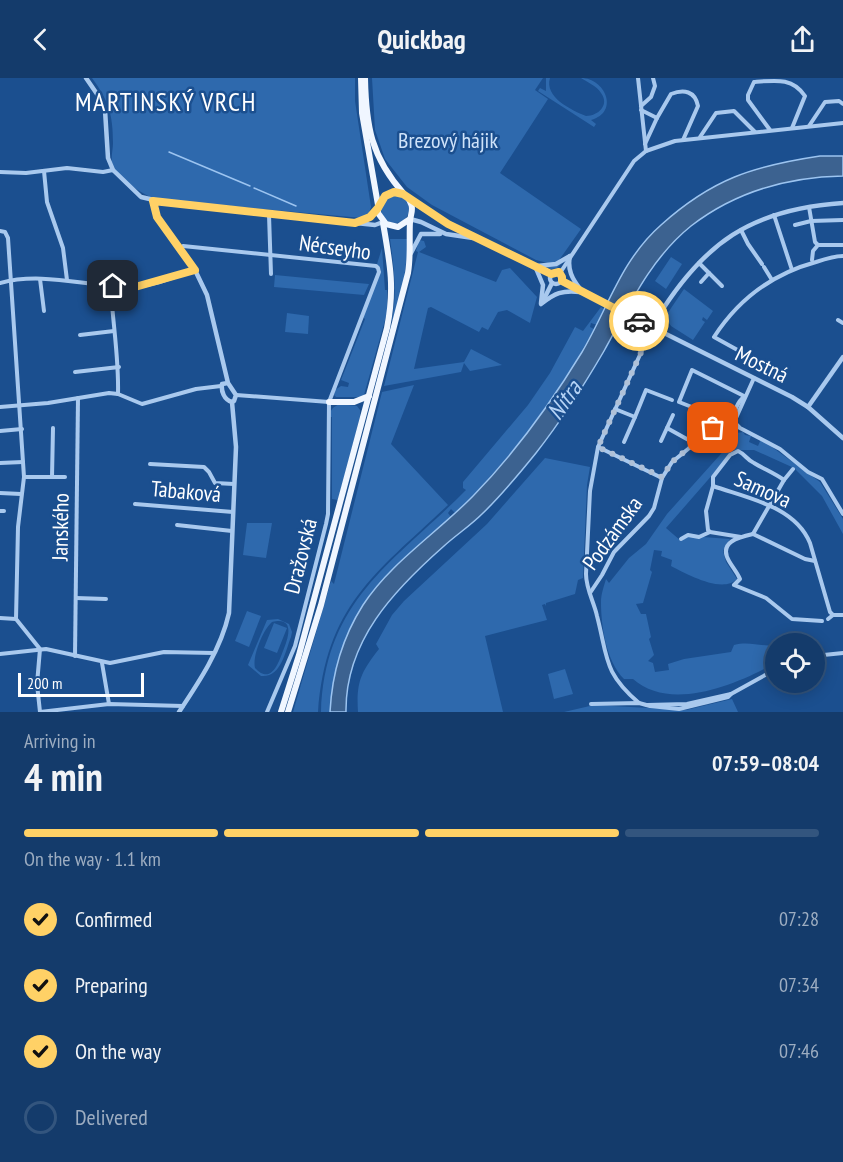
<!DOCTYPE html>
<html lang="en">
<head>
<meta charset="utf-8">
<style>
  body { margin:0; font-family:"PT Sans Narrow",sans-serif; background:#214673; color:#f1f3f6; height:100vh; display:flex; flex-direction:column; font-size:22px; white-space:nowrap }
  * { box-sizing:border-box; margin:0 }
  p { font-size:20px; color:#9dadc1 }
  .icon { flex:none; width:33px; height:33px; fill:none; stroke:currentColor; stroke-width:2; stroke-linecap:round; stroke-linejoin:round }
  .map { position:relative; height:634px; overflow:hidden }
  .sheet { display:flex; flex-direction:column; background:#143b6b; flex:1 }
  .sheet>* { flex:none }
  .fabs { position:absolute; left:765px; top:555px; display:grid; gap:12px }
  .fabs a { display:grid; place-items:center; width:60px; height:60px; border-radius:50%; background:#143b6b; box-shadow:0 3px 15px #0003,0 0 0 2px #33557e; font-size:30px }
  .scale { position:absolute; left:18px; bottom:15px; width:126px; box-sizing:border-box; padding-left:6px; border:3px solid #fff; border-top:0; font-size:16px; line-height:21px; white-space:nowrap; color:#fff; -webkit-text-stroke:4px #1b4f8f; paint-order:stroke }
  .pin { position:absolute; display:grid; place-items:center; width:51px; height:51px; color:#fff; margin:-26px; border-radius:12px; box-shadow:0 3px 9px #0006 }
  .courier { position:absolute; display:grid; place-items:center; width:60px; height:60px; margin:-30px; border:4px solid #ffd166; border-radius:50%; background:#fff; color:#222; box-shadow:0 2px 8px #0007 }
  .head em { font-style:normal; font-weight:700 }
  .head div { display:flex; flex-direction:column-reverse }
  .head { display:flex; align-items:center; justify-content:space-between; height:102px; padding:0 24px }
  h1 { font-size:39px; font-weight:700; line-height:45px }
  .bar { display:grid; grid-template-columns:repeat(4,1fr); gap:9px 6px; align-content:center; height:72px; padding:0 24px }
  .bar i { height:8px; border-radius:4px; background:#33557e }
  .bar .selected { background:#ffd166 }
  .bar p { grid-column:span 4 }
  ol { padding:0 24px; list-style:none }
  li { display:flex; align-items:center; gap:18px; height:66px }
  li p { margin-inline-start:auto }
  li .icon { padding:6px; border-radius:50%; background:#ffd166; color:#111; stroke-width:4 }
  li:last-child { color:#9dadc1 }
  li i { width:33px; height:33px; border:3px solid #33557e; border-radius:50% }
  header { display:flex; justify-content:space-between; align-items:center; height:78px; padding:0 24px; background:#143b6b; font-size:27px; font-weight:700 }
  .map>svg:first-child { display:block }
  .green { fill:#2e69ad; fill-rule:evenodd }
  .water { fill:#3c6290; stroke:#9cc4f0; stroke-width:1.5 }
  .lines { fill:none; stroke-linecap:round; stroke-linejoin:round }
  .stream { stroke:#9cc4f0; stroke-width:1.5 }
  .minor { stroke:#a9c9ee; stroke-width:4 }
  .tertiary { stroke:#a9c9ee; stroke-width:4.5 }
  .primary { stroke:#f0f6ff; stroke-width:6 }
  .done { stroke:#afc1d8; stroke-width:6; stroke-dasharray:0 10.8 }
  .route { stroke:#ffd166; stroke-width:8 }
  .labels { text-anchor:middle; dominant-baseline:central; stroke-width:5; stroke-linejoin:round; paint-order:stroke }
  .park-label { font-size:22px; fill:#cfe3fa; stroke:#1b4f8f }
  .street-label { font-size:22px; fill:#fff; stroke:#1b4f8f }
  .water-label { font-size:24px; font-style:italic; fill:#b5d3f5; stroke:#1b4f8f }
  .quarter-label { font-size:26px; letter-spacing:1.5px; fill:#fff; stroke:#1b4f8f }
</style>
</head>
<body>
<header><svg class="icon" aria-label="back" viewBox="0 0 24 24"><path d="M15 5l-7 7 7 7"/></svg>Quickbag<svg class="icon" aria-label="share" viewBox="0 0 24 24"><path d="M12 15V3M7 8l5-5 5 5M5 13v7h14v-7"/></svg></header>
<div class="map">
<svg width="843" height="634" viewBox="0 0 843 634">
  <rect width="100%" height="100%" fill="#1b4f8f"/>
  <g class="green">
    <path d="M92,0H355V23L371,129L369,135L362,140L153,121C139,112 115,102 112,84C111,78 113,71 113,65C113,37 109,23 92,0Z"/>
    <polygon points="372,0 543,0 535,12 548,21 500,95 581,151 557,185 563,184 557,190 551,191 544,189 555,187 536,182 432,127 407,109 385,81 375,52"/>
    <path d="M546,0H550C544,19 571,32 586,38C598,38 610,27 601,15C597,8 587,4 581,0C605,0 620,34 591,42L596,46L594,49L538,13L540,10L546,13Z"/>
    <circle cx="395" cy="131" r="14"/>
    <path d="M390,161H409L404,201L393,243L392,242C397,214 394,189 390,161Z"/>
    <polygon points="419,162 424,163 426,169 419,174 496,204 502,192 510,190 537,219 530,245 507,232 498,234 488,252 482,249 479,254 431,229 428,230 414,291 464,284 471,271 502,287 470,293 464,285 461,294 384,308 418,174 416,173"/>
    <polygon points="382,170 385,212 387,212 387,235 364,317 362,319 336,319 334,317 335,312 341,308 348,309 349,305 341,302 365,241 363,239 381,192 377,186"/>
    <polygon points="671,179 682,186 666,211 655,203"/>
    <polygon points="275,197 358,205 369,206 364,217 274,209"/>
    <polygon points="684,211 713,233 707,242 703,239 702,242 705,244 693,262 671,248 665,239"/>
    <path d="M601,229L604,231L597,247L591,245L590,249L594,251C557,319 511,381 455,435L451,431L448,435L451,439C385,500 336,537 330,634H321C325,520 395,484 466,412L463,410V404L528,327L550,295L575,249L583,253Z"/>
    <polygon points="287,235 309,238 308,256 285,254"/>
    <path d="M414,307L391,366L448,427C376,495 326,527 318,634H293L331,503L334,506L382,314Z"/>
    <path d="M340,326L357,328L360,332V339L338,422L332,421V339H330C330,331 333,329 340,326Z"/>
    <path d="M743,354L745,357L751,358L749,364L758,368L761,361L820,404L843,441V456L822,418L794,390L754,372H734L666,450L681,463L689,458L730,461L723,473L726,484L737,501C722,516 687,496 671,488L672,482L661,478L662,473L654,472L650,492L652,494L643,525L636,526L641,536H646L651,559L649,561L654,577L648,583L653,585L655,594L669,592L668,586L684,581L731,574L734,567C750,563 760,569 775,567V585C736,607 670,634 633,601H624C606,583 601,548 601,524C601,516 604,508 606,501L609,505L629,480L646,466L667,436L728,368L737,362L736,355Z"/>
    <path d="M545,380L590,389L587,407L583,500L578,502L575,516L546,525V528L545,526L542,527L547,542L485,558L503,634H358C356,604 361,594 379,571L376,566L392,537L404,523L487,446Z"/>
    <polygon points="247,445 272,445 266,480 243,477"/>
    <polygon points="247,533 261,538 249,569 235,563"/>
    <path d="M278,541L289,546L292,554L291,559C285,574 281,600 261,598L248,587L267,542ZM272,544C296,538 288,561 283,573C278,586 271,607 255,590C252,578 263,552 272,544Z"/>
    <polygon points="274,545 287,550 277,575 264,570"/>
    <polygon points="565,591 573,616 554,621 548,596"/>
    <polygon points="732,621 738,634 564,634 594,627 686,632"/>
  </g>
  <path class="water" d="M820,78H843V98C788,99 735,114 691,148C650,181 629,228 604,273C583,309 561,343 536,375C519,396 501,418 482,436C470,448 456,457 444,468C394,512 345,563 346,634H330C332,595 342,560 363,527C390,485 438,454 473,418C515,375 551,325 582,274C608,230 621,182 661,147C712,101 753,88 820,78Z"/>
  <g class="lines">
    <g class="stream">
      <polyline points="169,74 250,108"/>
      <polyline points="254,110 296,128"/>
    </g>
    <g class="minor">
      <polyline points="638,0 646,73"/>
      <polyline points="641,28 651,19 655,8 653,0"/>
      <polyline points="641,32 657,40"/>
      <polyline points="809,48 825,24 839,23 843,26"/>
      <path d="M770,52L748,22V17L754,4C778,2 793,0 805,18L792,50"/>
      <polyline points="700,59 716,35 734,33 755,54"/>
      <path d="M645,66L657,40L671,16C684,11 695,13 698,28L683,62"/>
      <polyline points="44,93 47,124 63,170 67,202"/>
      <polyline points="0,94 26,95 67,90 103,94 113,92"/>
      <polyline points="809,129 815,164 818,167 843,167"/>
      <polyline points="269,137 271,196"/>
      <polyline points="774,137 792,192"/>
      <polyline points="795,147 811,143 843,142"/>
      <polyline points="741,152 748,166 762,186"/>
      <polyline points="0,153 5,154 8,160 24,399 18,449 16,541 40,571 37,606 40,634"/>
      <polyline points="183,168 376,188 378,190 379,194 329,324 328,436 326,446 295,568 267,634"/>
      <polyline points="812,182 813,173 818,167"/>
      <polyline points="699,185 709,195 701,204"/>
      <polyline points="764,189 772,202"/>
      <polyline points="560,195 634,83 646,73 675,63 843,45"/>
      <polyline points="709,195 722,208"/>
      <polyline points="40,201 44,233"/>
      <path d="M0,205C43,193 88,209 131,209C152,209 175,198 195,192"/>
      <path d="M113,208L111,213C113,247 119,281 118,316"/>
      <polyline points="838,242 843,245"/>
      <polyline points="80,257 114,253"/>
      <path d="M752,280L714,259C738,222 772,196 816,184C825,181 834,178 843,178"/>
      <polyline points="75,294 119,289"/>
      <polyline points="236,317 329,324"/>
      <polyline points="744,318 692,292 679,324 725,342 733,343 740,350 780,371 808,394 822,401 843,436"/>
      <polyline points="0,329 48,325 109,315 118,316 142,326 196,311 221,308"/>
      <polyline points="615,331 635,339 624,364"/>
      <polyline points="635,339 646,312 672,322"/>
      <polyline points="733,343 736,340 754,300"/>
      <path d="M733,343C733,335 738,323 744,319"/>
      <polyline points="667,350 694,365"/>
      <polyline points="0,353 22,351"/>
      <polyline points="661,363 673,337"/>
      <polyline points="598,369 662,400"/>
      <polyline points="0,385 23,384"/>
      <polyline points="150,386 204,389 209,394 215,405 234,406"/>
      <polyline points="24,399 52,399 53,350"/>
      <polyline points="52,399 65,399"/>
      <path d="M713,408C747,420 795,428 810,465L830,534L833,537"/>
      <polyline points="0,415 21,416"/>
      <polyline points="135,426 233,434"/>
      <polyline points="0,433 4,433"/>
      <polyline points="177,447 232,453"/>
      <path d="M753,456C739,459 718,464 729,483C733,490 737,494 740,501L734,507L766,520L792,541L822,543"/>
      <polyline points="753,456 784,402 793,391"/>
      <polyline points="753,456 805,481 815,483"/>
      <path d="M741,459L710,454L708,452L706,433L713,408V399L730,377L738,373C745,376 747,382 754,385C764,391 774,395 784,402"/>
      <polyline points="681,461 688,457 699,459 710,454"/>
      <polyline points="590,515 602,497 614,474 649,438 654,430 662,400 672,384 724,342"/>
      <polyline points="76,520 106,521"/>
      <polyline points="833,537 843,537"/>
      <polyline points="0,540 16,541"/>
      <polyline points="828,541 833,537"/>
      <polyline points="0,576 46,571 110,585 164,574 214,575"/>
      <polyline points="75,578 78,320"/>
      <polyline points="814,578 843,575"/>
      <polyline points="102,585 109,626"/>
      <path d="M639,625C603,594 608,580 597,538C594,524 586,511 586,496L590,413L598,369L649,257"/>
      <polyline points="591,626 639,625 650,628 679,631 728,619 731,616 776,591"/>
      <polyline points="647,627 687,626 731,616"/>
      <polyline points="40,634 109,626 183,628"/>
    </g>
    <g class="tertiary">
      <polyline points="86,0 97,16 105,32 108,80 113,92 141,119 171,126 375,147 383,144"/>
      <polyline points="409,122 448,146 551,196"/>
      <path d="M153,123L157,139L195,192L207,217L228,305L236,317L234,323L232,324C224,322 221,313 222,306L228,305"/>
      <polyline points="410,141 421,144 446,156 473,160"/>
      <polyline points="359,144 370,139 378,130"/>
      <polyline points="411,175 421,156 440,156"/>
      <path d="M570,178C567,191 572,201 581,212"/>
      <polyline points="535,188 543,207 541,225"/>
      <polyline points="537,188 556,186 570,178"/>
      <circle cx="556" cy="200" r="6"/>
      <polyline points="562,203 645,246"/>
      <polyline points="544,221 552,205"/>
      <path d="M541,226C555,215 562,212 580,214"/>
      <circle cx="652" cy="250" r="8"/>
      <path d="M656,242C703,165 751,131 843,125"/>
      <polyline points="660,253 792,319 808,329 843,360"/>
      <polyline points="808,329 843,279"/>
      <path d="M179,634C199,604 221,571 229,535L236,369L232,324"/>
    </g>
    <g class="primary">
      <polyline points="361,0 362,35 378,127"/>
      <path d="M365,0C366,48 371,79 404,116"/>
      <polyline points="329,324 354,324 369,318"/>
      <path d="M281,634L299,577L387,250C395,210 390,185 383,145"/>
      <path d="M288,634L321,527L408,195C411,177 409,161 410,144C410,137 414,132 411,126C404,105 377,115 378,135L386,146L398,149L410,141"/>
    </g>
  </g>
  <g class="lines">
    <polyline class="done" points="639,243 645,246 650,242 656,242 660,247 660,253 655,258 649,257 598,369 662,399 672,384 713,350"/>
    <polyline class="route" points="113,208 135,209 195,192 157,139 153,123 355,145 370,139 378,130 385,118 394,114 403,116 448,146 551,196 559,194 562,199 562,203 639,243"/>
  </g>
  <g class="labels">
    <g class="park-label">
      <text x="448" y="62">Brezový hájik</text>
    </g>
    <g class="street-label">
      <text transform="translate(335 169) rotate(8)">Nécseyho</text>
      <text transform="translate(762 286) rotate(26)">Mostná</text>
      <text transform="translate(763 411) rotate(24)">Samova</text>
      <text transform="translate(186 413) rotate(5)">Tabaková</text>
      <text transform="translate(60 449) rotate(-89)">Janského</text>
      <text transform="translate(612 455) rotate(-54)">Podzámska</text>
      <text transform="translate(300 478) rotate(-76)">Dražovská</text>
    </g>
    <g class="water-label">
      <text transform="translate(564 322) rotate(-55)">Nitra</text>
    </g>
    <g class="quarter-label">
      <text x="166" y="23">MARTINSKÝ VRCH</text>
    </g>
  </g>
</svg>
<div class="fabs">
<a><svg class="icon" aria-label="locate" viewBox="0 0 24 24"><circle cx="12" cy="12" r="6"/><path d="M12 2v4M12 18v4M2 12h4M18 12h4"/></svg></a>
</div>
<div class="scale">200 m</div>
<div class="pin" style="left:713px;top:350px;background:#ea580c"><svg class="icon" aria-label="bag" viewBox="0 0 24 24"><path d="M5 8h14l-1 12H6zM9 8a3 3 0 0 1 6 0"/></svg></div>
<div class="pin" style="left:113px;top:208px;background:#1f2937"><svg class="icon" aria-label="home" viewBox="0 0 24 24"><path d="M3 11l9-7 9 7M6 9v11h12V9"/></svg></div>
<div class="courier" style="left:639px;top:243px"><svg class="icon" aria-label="car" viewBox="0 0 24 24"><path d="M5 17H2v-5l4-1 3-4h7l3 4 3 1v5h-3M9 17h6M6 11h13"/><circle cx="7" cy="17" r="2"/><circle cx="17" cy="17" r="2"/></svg></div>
</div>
<section class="sheet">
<div class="head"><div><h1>4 min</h1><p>Arriving in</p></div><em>07:59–08:04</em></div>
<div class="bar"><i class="selected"></i><i class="selected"></i><i class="selected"></i><i></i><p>On the way · 1.1 km</p></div>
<ol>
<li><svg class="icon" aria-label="check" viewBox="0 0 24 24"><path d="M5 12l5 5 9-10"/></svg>Confirmed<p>07:28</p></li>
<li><svg class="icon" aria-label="check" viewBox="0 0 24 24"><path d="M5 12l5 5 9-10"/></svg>Preparing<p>07:34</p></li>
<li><svg class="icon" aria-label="check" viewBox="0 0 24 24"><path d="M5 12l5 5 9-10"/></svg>On the way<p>07:46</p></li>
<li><i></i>Delivered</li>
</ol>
</section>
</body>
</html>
